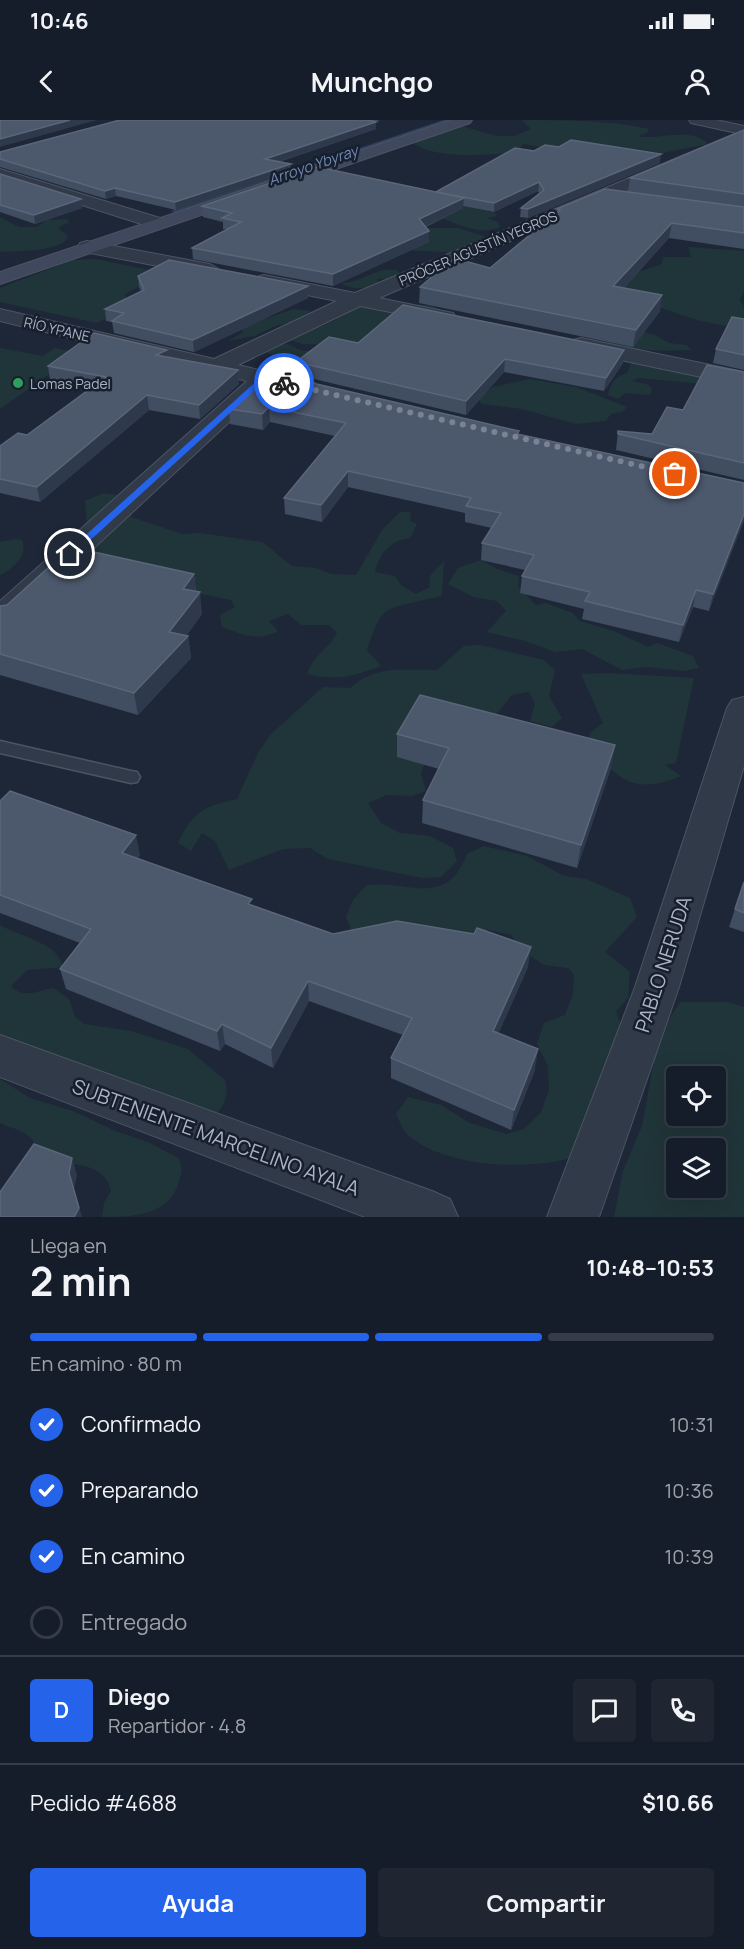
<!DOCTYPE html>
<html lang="es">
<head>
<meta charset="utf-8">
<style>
  body { margin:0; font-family:Manrope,sans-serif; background:#1f2632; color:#f1f3f6; height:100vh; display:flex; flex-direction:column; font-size:22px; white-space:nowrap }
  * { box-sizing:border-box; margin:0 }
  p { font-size:20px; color:#9ea2a8 }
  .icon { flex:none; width:33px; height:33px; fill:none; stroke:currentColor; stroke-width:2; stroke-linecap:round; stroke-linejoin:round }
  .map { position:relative; height:1097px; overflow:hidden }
  .side { display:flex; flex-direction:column; background:#161d2a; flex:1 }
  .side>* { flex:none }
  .tools { position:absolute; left:666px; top:946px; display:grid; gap:12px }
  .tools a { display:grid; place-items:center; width:60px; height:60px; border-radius:6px; background:#161d2a; box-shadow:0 6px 24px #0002,0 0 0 2px #353b47; font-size:30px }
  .pin { position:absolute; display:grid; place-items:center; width:51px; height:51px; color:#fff; margin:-26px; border:3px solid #fff; border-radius:50%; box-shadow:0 2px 6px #0007 }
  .courier { position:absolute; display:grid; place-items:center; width:60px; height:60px; margin:-30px; border:4px solid #2563eb; border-radius:50%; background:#fff; color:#222; box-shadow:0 2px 8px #0007 }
  .headline em { font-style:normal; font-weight:700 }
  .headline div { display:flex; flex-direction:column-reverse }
  .headline { display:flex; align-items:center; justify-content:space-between; height:102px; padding:0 30px }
  h1 { font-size:39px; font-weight:700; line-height:45px }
  .bar { display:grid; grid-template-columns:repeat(4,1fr); gap:9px 6px; align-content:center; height:72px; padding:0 30px }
  .bar i { height:8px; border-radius:4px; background:#353b47 }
  .bar .current { background:#2563eb }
  .bar p { grid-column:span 4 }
  .line { display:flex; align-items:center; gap:15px; padding:0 30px; border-top:2px solid #353b47 }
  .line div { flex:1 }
  .round { display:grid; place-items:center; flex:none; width:63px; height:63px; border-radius:6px; background:#1f2632 }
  ol { padding:0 30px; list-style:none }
  li { display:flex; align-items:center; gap:18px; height:66px }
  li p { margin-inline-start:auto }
  li .icon { padding:6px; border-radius:50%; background:#2563eb; color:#fff; stroke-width:4 }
  li:last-child { color:#9ea2a8 }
  li i { width:33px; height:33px; border:3px solid #353b47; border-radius:50% }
  .cta { display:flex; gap:12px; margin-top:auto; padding:12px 30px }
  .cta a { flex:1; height:69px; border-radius:6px; background:#2563eb; color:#fff; font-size:24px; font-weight:700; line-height:69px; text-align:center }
  .cta a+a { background:#1f2632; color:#f1f3f6 }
  .status { display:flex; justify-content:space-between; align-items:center; height:42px; padding:0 30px; background:#161d2a; direction:ltr }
  .status svg { height:16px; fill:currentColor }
  header { display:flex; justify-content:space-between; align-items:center; height:78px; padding:0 30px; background:#161d2a; font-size:27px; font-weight:700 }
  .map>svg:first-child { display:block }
  .green { fill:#203539; fill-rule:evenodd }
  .water { fill:#2d3f5f }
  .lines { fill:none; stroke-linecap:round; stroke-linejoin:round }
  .lane-casing { stroke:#4c5464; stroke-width:3 }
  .street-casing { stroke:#4c5464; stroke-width:2 }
  .secondary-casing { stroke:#4c5464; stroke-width:2 }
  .lane { fill:#313a49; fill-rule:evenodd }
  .street { fill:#313a49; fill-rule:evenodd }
  .secondary { fill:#3f485c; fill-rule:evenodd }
  .wall { fill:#414d61 }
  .shaded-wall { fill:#2e394c }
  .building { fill:#4c586c; stroke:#5b667a; stroke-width:1.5 }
  .route { fill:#2563eb }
  .done { stroke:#7a8394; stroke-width:6; stroke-dasharray:0 10.8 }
  .leisure-dot { fill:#2e9e5b; stroke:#171f2d; stroke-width:2 }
  .labels { text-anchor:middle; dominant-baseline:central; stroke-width:5; stroke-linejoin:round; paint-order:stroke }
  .far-street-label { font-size:14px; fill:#abb4c6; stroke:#171f2d }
  .far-poi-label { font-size:14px; fill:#abb4c6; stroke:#171f2d; text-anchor:start }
  .far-water-label { font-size:15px; font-style:italic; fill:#7088b2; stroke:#171f2d }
  .near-street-label { font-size:20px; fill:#abb4c6; stroke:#171f2d }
</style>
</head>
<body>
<div class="status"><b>10:46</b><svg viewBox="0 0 49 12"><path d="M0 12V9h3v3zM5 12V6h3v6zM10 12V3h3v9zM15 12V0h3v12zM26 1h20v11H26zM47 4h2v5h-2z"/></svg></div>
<header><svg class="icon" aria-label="back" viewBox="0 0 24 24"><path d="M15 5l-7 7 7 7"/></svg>Munchgo<svg class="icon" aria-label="person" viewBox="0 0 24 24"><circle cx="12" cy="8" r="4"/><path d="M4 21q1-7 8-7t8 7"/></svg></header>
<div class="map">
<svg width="744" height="1097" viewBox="0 0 744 1097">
  <rect width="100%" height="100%" fill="#1e2738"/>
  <g class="green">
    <path d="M522,0C564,0 609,0 649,9L647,13L638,16C658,21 691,6 708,24L662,33L630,29H552L523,24L516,33C487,34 434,41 411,21L448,7H465L496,16H514L531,9Z"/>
    <path d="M459,85L495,93L497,96L487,98L498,102L500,107C480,117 457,103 438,97Z"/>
    <path d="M0,97L19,107H37L47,100L67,99L69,102L58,108L68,116C64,132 15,131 0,132Z"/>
    <polygon points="424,108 458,108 490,118 462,133 404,130"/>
    <polygon points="688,127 744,131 744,171 740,179 744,188 744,209 700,201 655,186 568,182 633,148 641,151 662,144 663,137 691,137"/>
    <polygon points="95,139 165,153 125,174 129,188 97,203 0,182 0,168 73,140"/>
    <polygon points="382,150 396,150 403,155 399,159 378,159 377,162 383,165 380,168 354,168 340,164 354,161"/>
    <polygon points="359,185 430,185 448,193 359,224 303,224 289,220 335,200 341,193"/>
    <polygon points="294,189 310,191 309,200 278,205 254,216 228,221 242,213 244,206"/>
    <path d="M639,211L655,215L669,223L687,225L691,230C669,231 623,232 605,221Z"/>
    <polygon points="287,224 303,231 315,231 299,245 265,232 270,227"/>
    <polygon points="0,228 43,236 55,228 79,233 0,289"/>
    <path d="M632,241L701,253L703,264L639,258L632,261L649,265L652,270L650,275L625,273L618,279L608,275C610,263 615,257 627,253Z"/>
    <polygon points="530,259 576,267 627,287 622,292 611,294 606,301 576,304 522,289 482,284 477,278 493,267"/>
    <path d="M103,373L139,378L131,397L182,414L200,413L262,422L292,446L316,448L331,454L356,455L382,410L400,392H411L410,401L417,404L410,418C390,421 380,432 375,452L395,456L402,466L416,474L430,467V456L444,441L442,475C428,481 392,484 383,494C375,503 371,519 367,530L381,546C352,557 337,561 307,554C313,536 328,529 337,513L329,505H301L288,494L269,501L278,511C257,522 244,515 222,507L220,495L235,487L231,480L69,447L59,428L87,406L85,381Z"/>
    <path d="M16,419L22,420C29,434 12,450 0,455V422Z"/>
    <polygon points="481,440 497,449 519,456 518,467 536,485 546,483 573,493 580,501 614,511 648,527 657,523 693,536 699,548 683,551 647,547 622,550 582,529 555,532 525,521 487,512 506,491 497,481 473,477 448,464 458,448"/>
    <path d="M480,525L544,540L555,550L549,576L562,598L552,607L530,601L535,584L529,572L512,575L496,594L473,595L428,631L421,654L426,671L412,676L387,675L368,683L381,703L400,713L430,716L453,728L457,741L441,757L422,758L328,739L310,728L283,729L229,750L215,721L202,713L191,731L178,723C194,691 202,687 237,679L258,633L271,614L323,567L350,568C378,544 402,551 437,550L464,526Z"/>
    <path d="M608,553L694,558L676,643L665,645L681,656C631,676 620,659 587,625L590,613L603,603L581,554Z"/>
    <path d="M484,726L527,736L564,756L586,759L630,778L637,797L605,832L630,852L628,878L616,891L627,925L574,1037C529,1051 443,1048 407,1014C402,1009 399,1000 396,994L408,977L441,985L470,1003L506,1014L524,1009L541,992L549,970L548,946L537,924L544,903L565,895L573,875L574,854L568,848L544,845L524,832L511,815L489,810L472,821L353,815L346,797L353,780L367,765C409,760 446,789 467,734Z"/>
    <path d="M0,805C20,817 58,822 63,847L27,850L11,866C23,879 37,871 53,868L69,879L75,897L84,904L131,911L188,929L225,960L227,971L224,983L217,994L0,943Z"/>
    <path d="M680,882H728L744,887V1097H614L623,1051L642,1006L658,918ZM676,957H716V996H676ZM676,1029H716V1068H676Z"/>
    <path d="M0,959L30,978L73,991L113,1010L150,1023L178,1038C183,1046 182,1052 179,1061C170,1096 132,1097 102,1097L104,1083L111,1071C107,1051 90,1046 72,1044C61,1042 47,1032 37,1027C31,1012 14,1009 0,1003Z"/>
  </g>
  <polygon class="water" points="443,0 450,0 175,93 171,91"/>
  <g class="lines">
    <defs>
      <polygon id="lane" points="0,621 131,651 137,652 140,657 137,662 131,663 0,633"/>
      <g id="street">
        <polygon points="689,0 716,0 744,6 744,20 379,178 453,193 456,197 453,201 446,203 360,186 238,245 315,263 319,268 315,273 307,275 268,266 11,505 0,507 0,481 247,261 0,201 0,189 214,239 337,181 257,165 254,161 257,157 264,155 355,173 737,13 691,3"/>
        <polygon points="0,49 163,99 166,103 157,108 151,107 0,59"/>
        <polygon points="87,121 210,144 220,150 210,156 80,131 78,127 80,123"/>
        <polygon points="581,218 744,252 744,266 573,230 570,225 573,220"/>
        <polygon points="744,577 744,646 679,867 599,1097 547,1097 635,867 727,588 732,580"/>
        <polygon points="0,915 432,1071 450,1079 458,1097 365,1097 0,957"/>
      </g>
      <polygon id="secondary" points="451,0 472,0 470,3 0,164 0,152"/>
    </defs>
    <use href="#lane" class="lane-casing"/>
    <use href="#street" class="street-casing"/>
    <use href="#secondary" class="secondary-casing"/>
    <use href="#lane" class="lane"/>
    <use href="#street" class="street"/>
    <use href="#secondary" class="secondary"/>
  </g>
  <g class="wall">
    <polygon points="120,0 380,0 374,2 376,2 376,9 279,42 291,52 176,90 116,76 106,79 0,47 0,32"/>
    <polygon points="744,10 744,129 669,118 624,168 660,191 633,227 419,183 420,167 490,148 557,93 557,89 628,72 630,58"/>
    <polygon points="534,31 660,43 528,98 520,97 521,88 539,73 538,71 494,92 463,86 463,88 426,107 429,122 333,166 193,139 192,128 227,109 223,109 223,102 203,97 202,86 436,72"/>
    <polygon points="0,54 82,88 35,104 0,92"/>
    <polygon points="138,156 308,166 308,178 194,232 114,213 112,202 106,201 105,189 141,171 139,167"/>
    <polygon points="744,199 744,250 713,243 716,229"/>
    <polygon points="358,223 623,243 604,271 504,252 466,295 297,255 296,242"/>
    <polygon points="167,230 168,237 238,250 239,264 200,299 149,290 40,382 0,373 0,326 27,315 91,267 50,260 48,246"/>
    <polygon points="744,252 744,360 616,330 618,311 652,314 683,290"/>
    <polygon points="267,254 519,314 744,363 709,491 693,487 679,522 582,499 584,489 520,473 522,456 525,450 481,440 482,423 492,408 465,402 465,393 348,367 322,402 285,394 284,378 335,316 270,302 263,310 230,304 229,289"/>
    <polygon points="194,454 196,471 202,494 186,516 188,516 191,538 138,595 0,555 0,486"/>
    <polygon points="397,614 611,648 577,748 422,703 423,680 439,649 397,637"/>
    <polygon points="0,681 140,735 138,738 253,786 333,814 528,847 498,914 535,950 511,1010 391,958 391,938 403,915 309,881 273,948 225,924 220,931 66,869 60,849 80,823 0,793"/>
    <polygon points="744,762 744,812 729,807"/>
  </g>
  <g class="shaded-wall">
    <polygon points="70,0 97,0 0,27 0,19"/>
    <polygon points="376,2 376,9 266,46 265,39"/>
    <polygon points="661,34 660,43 528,98 528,89"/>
    <polygon points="291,44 291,52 176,90 175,82"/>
    <polygon points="539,62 538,71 494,92 494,83"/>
    <polygon points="115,68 116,76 106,79 105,71"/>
    <polygon points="464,78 463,88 418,110 419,99"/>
    <polygon points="81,79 82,88 35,104 34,95"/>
    <polygon points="672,103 669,118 611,182 613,166"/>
    <polygon points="429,111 429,122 333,166 333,154"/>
    <polygon points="308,166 308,178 194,232 193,220"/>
    <polygon points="662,175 660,191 633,227 636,210"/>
    <polygon points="167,230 169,244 156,235"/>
    <polygon points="624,230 623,243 604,271 606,258"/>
    <polygon points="505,239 504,252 466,295 466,281"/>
    <polygon points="238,250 239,264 200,299 199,285"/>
    <polygon points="147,275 149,290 40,382 37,367"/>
    <polygon points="269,287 270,302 263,310 262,294"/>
    <polygon points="348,351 348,367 322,402 321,385"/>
    <polygon points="744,394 744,401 709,491 713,474"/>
    <polygon points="194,454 196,476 200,472 202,494 175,530 188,516 191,538 138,595 134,573 169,512 183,469"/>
    <polygon points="696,470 693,487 679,522 683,505"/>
    <polygon points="615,625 611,648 577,748 581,725"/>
    <polygon points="136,715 140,735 126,753 122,733"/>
    <polygon points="531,827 528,847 490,932 493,911"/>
    <polygon points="308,861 309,881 273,948 271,928"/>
    <polygon points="222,904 225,924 220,931 217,911"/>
    <polygon points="538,929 535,950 511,1010 514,990"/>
    <polygon points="72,1038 77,1055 74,1069 82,1097 74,1097 69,1053"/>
  </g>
  <g class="building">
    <polygon points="0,0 70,0 0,19"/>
    <polygon points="120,0 367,0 376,2 265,39 291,44 175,82 115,68 105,71 0,39 0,32"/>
    <polygon points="744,10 744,74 630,58"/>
    <polygon points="571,20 661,34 528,89 521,88 544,70 539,62 494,83 436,72 515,28 534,31 545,25 559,27"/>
    <polygon points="318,47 464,78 419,99 429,111 333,154 192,128 241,102 222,98 232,93 202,86"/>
    <polygon points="0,54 81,79 34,95 0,85"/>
    <polygon points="605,69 744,87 744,113 672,103 613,166 662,175 636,210 420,167 454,138 490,148 560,90 557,89"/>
    <polygon points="169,140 308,166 193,220 112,201 124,193 105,189 144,170 138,156"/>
    <polygon points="403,185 624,230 606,258 505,239 466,281 296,242 329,217 358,223"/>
    <polygon points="732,197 744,199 744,235 716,229"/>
    <polygon points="94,213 167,230 156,235 238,250 199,285 147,275 37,367 0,359 0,326 18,313 27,315 106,257 48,246"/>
    <polygon points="707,245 744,252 744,343 618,314 618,311 652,314 667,287 683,290"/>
    <polygon points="267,254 278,255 519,311 517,314 744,363 744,394 713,474 696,470 683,505 585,481 590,472 522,456 534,435 482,423 501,393 466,386 471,378 348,351 321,385 284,378 346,303 269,287 262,294 229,289"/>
    <polygon points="71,427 194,454 183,469 200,472 169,512 188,516 134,573 0,534 0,486 7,485"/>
    <polygon points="420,575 615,625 581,725 423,680 449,628 397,614"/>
    <polygon points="10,671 136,715 122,733 252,779 248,784 333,814 397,801 474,814 477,808 531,827 493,911 538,929 514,990 391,938 412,898 308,861 271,928 222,904 217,911 60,849 91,809 0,775 0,681"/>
    <polygon points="744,762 744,793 735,789"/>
    <polygon points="34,1024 72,1038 69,1053 79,1088 74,1097 0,1097 0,1072"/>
  </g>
  <polygon class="route" points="261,257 288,263 284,265 265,261 73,436 67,436 67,432"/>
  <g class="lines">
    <polyline class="done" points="284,263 675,354"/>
  </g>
  <circle class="leisure-dot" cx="18" cy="263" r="6"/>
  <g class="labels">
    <g class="far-street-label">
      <text transform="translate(478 128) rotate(-23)">PRÓCER AGUSTÍN YEGROS</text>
      <text transform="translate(57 209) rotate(13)">RÍO YPANE</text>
    </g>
    <g class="far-poi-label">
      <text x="30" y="263">Lomas Padel</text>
    </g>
    <g class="far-water-label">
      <text transform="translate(313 45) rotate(-19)">Arroyo Ybyray</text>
    </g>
    <g class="near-street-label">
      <text transform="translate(663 844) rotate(-72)">PABLO NERUDA</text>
      <text transform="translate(216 1017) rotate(20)">SUBTENIENTE MARCELINO AYALA</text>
    </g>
  </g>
</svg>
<div class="tools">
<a><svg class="icon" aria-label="locate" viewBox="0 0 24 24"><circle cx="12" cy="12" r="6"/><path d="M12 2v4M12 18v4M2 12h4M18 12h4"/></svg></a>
<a><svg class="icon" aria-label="layers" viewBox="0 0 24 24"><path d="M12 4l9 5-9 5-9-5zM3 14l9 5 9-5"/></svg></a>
</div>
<div class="pin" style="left:675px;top:354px;background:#ea580c"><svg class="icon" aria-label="bag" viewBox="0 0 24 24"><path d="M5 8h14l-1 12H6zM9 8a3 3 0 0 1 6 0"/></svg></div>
<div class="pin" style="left:70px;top:434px;background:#1f2937"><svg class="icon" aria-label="home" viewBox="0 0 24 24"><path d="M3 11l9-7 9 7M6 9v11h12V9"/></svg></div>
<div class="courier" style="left:284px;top:263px"><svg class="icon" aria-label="bike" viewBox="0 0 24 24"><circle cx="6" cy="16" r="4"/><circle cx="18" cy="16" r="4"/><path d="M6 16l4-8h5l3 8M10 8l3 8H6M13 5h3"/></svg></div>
</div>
<section class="side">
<div class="headline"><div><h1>2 min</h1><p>Llega en</p></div><em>10:48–10:53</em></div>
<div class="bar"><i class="current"></i><i class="current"></i><i class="current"></i><i></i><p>En camino · 80 m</p></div>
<ol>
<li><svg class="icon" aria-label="check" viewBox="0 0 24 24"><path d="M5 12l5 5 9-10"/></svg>Confirmado<p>10:31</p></li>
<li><svg class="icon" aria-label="check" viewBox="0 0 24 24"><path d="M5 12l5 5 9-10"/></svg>Preparando<p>10:36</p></li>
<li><svg class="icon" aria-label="check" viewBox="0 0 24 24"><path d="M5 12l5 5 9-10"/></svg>En camino<p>10:39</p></li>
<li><i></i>Entregado</li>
</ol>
<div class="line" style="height:108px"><b class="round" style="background:#2563eb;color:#fff">D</b><div><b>Diego</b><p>Repartidor · 4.8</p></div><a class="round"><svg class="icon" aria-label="chat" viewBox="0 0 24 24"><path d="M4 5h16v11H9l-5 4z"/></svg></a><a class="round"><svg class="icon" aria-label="phone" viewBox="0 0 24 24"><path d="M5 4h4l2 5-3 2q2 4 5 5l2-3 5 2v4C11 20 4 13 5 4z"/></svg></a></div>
<div class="line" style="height:78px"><div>Pedido #4688</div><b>$10.66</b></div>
<div class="cta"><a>Ayuda</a><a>Compartir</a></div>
</section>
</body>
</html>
